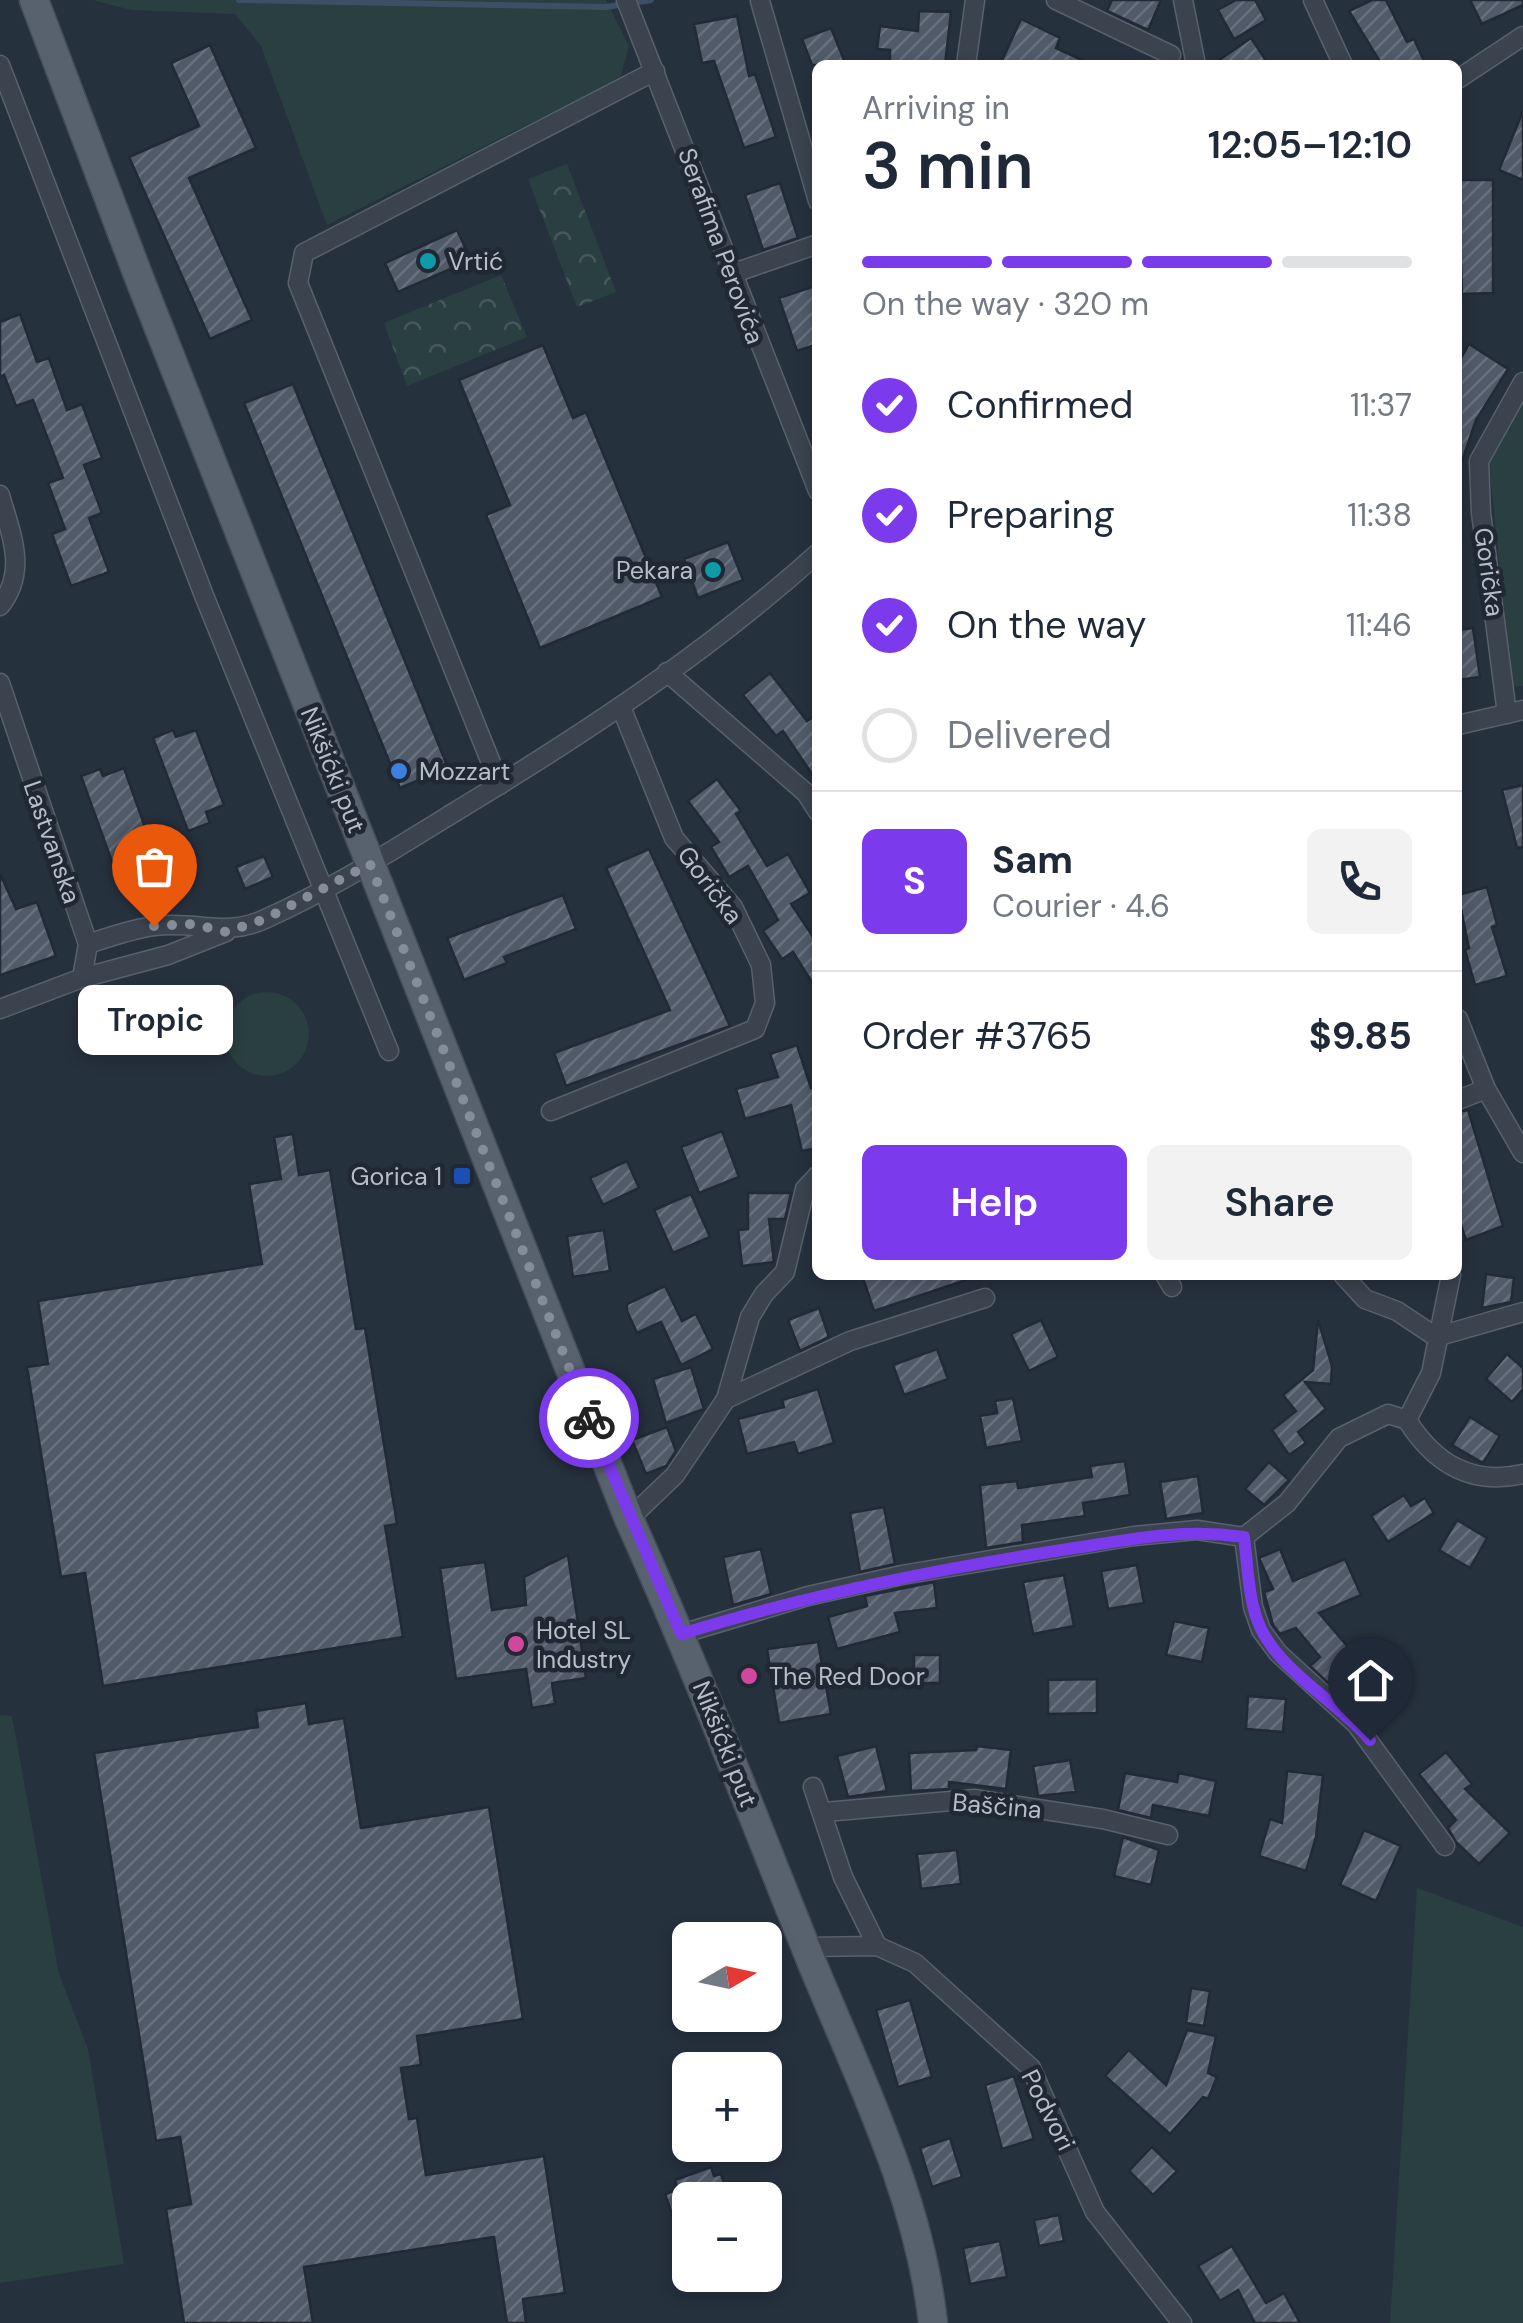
<!DOCTYPE html>
<html lang="en">
<head>
<meta charset="utf-8">
<style>
  body { margin:0; font-family:"DM Sans",sans-serif; background:#f2f2f3; color:#1f2937; height:100vh; display:flex; flex-direction:column; font-size:38px; white-space:nowrap }
  * { box-sizing:border-box; margin:0 }
  p { font-size:32px; color:#747a83 }
  .icon { flex:none; width:55px; height:55px; fill:none; stroke:currentColor; stroke-width:2; stroke-linecap:round; stroke-linejoin:round }
  .map { position:relative; flex:1; overflow:hidden }
  .drawer { position:absolute; left:812px; top:60px; width:650px; height:1220px; display:flex; flex-direction:column; background:#fff; border-radius:15px; box-shadow:0 5px 15px #0003 }
  .drawer>* { flex:none }
  .needle { width:65px; rotate:81deg }
  .buttons { position:absolute; left:672px; top:1922px; display:grid; gap:20px }
  .buttons a { display:grid; place-items:center; width:110px; height:110px; border-radius:15px; background:#fff; box-shadow:0 5px 15px #0003; font-size:50px }
  .pin { position:absolute; display:grid; place-items:center; width:85px; height:85px; color:#fff; margin:-102px -42px; border-radius:50% 50% 50% 0; rotate:-45deg; box-shadow:0 0 10px #0007 }
  .pin .icon { rotate:45deg }
  .courier { position:absolute; display:grid; place-items:center; width:100px; height:100px; margin:-50px; border:8px solid #7c3aed; border-radius:50%; background:#fff; color:#222; box-shadow:0 2px 12px #0007 }
  .bubble { position:absolute; height:70px; border-radius:15px; background:#fff; box-shadow:0 5px 15px #0003; font-size:32px; font-weight:600; line-height:70px; text-align:center }
  .summary em { font-style:normal; font-weight:600 }
  .summary div { display:flex; flex-direction:column-reverse }
  .summary { display:flex; align-items:center; justify-content:space-between; height:170px; padding:0 50px }
  h1 { font-size:65px; font-weight:600; line-height:75px }
  .bar { display:grid; grid-template-columns:repeat(4,1fr); gap:15px 10px; align-content:center; height:120px; padding:0 50px }
  .bar i { height:12px; border-radius:8px; background:#e0e1e3 }
  .bar .active { background:#7c3aed }
  .bar p { grid-column:span 4 }
  .line { display:flex; align-items:center; gap:25px; padding:0 50px; border-top:2px solid #e0e1e3 }
  .line div { flex:1 }
  .round { display:grid; place-items:center; flex:none; width:105px; height:105px; border-radius:15px; background:#f2f2f3 }
  ol { padding:0 50px; list-style:none }
  li { display:flex; align-items:center; gap:30px; height:110px }
  li p { margin-inline-start:auto }
  li .icon { padding:10px; border-radius:50%; background:#7c3aed; color:#fff; stroke-width:4 }
  li:last-child { color:#747a83 }
  li i { width:55px; height:55px; border:5px solid #e0e1e3; border-radius:50% }
  .action { display:flex; gap:20px; margin-top:auto; padding:20px 50px }
  .action a { flex:1; height:115px; border-radius:15px; background:#7c3aed; color:#fff; font-size:40px; font-weight:600; line-height:115px; text-align:center }
  .action a+a { background:#f2f2f3; color:#1f2937 }
  .map>svg:first-child { display:block }
  .green { fill:#293f40 }
  .park { fill:url(#park-crowns) }
  .lines { fill:none; stroke-linecap:round; stroke-linejoin:round }
  .stream { stroke:#3d4f66; stroke-width:6 }
  .building { fill:url(#building-hatch); stroke:#212a35; stroke-width:2.5 }
  .minor-casing { stroke:#58616c; stroke-width:21 }
  .primary-casing { stroke:#434c57; stroke-width:31 }
  .minor { stroke:#3a434e; stroke-width:18 }
  .primary { stroke:#58626e; stroke-width:28 }
  .done { stroke:#848d98; stroke-width:10; stroke-dasharray:0 18 }
  .route { stroke:#7c3aed; stroke-width:12 }
  .culture-dot { fill:#0f9aa8; stroke:#1f2833; stroke-width:4 }
  .shop-dot { fill:#3f7fe0; stroke:#1f2833; stroke-width:4 }
  .transit-dot { fill:#1a4fb4; stroke:#1f2833; stroke-width:4 }
  .hotel-dot { fill:#d1479c; stroke:#1f2833; stroke-width:4 }
  .labels { text-anchor:middle; dominant-baseline:central; stroke-width:9; stroke-linejoin:round; paint-order:stroke }
  .street-label { font-size:25px; fill:#b6bec9; stroke:#1f2833 }
  .poi-label { font-size:25px; fill:#b6bec9; stroke:#1f2833; text-anchor:start }
</style>
</head>
<body>
<div class="map">
<svg width="1523" height="2323" viewBox="0 0 1523 2323">
  <defs>
    <pattern id="park-crowns" width="20" height="18" patternUnits="userSpaceOnUse" patternTransform="scale(2.5)"><rect width="20" height="18" fill="#293f40"/><path d="M2 6a3 3 0 1 1 6 0M12 15a3 3 0 1 1 6 0" fill="none" stroke="#46595a"/></pattern>
    <pattern id="building-hatch" width="6" height="6" patternUnits="userSpaceOnUse" patternTransform="scale(2.5)"><rect width="6" height="6" fill="#505a69"/><path d="M-1 1l2-2M0 6l6-6M5 7l2-2" fill="none" stroke="#67707d"/></pattern>
  </defs>
  <rect width="100%" height="100%" fill="#26313e"/>
  <g class="green">
    <polygon points="93,0 606,0 629,46 621,76 605,86 327,225 261,46 235,14 131,10"/>
    <polygon points="1523,400 1523,686 1512,687 1489,464"/>
    <circle cx="267" cy="1034" r="42"/>
    <polygon points="0,1715 12,1716 59,1974 88,2049 124,2264 0,2283"/>
    <polygon points="1417,1888 1523,1927 1523,2323 1390,2323"/>
  </g>
  <g class="park">
    <polygon points="567,164 616,292 577,307 528,179"/>
    <polygon points="501,275 527,337 407,386 384,323"/>
  </g>
  <g class="lines">
    <polyline class="stream" points="239,0 606,7 651,0"/>
  </g>
  <g class="building">
    <polygon points="1112,0 1161,0 1148,30 1107,11"/>
    <polygon points="1236,0 1255,0 1266,20 1234,39 1218,10"/>
    <polygon points="1372,0 1386,0 1407,42 1414,39 1426,65 1382,65 1349,11"/>
    <polygon points="1470,0 1523,0 1523,5 1482,24"/>
    <polygon points="919,11 951,12 945,65 890,65 890,50 877,49 880,26 918,31"/>
    <polygon points="737,16 749,76 755,74 776,137 744,148 714,61 702,63 694,24"/>
    <polygon points="1021,19 1060,38 1056,48 1093,65 1000,65"/>
    <polygon points="831,28 846,65 812,65 802,39"/>
    <polygon points="1251,38 1269,65 1212,65"/>
    <polygon points="210,45 256,148 189,178 252,320 210,339 129,157 199,126 171,63"/>
    <polygon points="1523,111 1523,180 1499,170"/>
    <polygon points="1458,180 1493,180 1493,293 1462,294"/>
    <polygon points="780,183 798,238 763,250 745,195"/>
    <polygon points="457,230 471,260 398,292 385,263"/>
    <polygon points="818,285 818,344 797,351 779,298"/>
    <polygon points="20,314 37,362 49,358 67,410 82,404 102,458 84,465 102,513 89,518 109,572 71,586 52,534 65,529 48,483 63,478 33,400 16,406 4,375 0,377 0,322"/>
    <polygon points="1469,344 1508,369 1476,420 1458,473 1458,363"/>
    <polygon points="543,345 573,418 586,412 662,597 540,648 486,515 510,505 459,380"/>
    <polygon points="293,384 448,768 400,788 244,403"/>
    <polygon points="728,542 743,580 698,598 684,559"/>
    <polygon points="1473,628 1480,677 1458,680 1458,630"/>
    <polygon points="770,673 807,721 818,714 818,783 783,731 776,736 743,695"/>
    <polygon points="173,730 176,737 196,730 224,805 206,812 210,823 188,831 153,738"/>
    <polygon points="124,768 151,844 133,851 137,862 115,870 81,776 100,769 103,776"/>
    <polygon points="717,779 741,811 736,814 767,866 788,854 810,893 791,904 818,944 818,992 793,952 782,959 763,931 778,920 748,866 729,877 711,847 719,842 688,801"/>
    <polygon points="1523,785 1523,847 1517,848 1502,790"/>
    <polygon points="649,849 730,1026 566,1086 554,1053 670,1010 606,868"/>
    <polygon points="264,856 273,877 245,889 236,867"/>
    <polygon points="0,874 16,909 37,902 56,956 0,975"/>
    <polygon points="1487,887 1497,925 1492,927 1507,976 1475,985 1465,950 1469,948 1458,895"/>
    <polygon points="563,895 576,929 504,957 507,963 464,980 447,938"/>
    <polygon points="797,1045 811,1088 818,1087 818,1148 802,1151 791,1105 745,1119 736,1089 778,1077 770,1054"/>
    <polygon points="1468,1110 1503,1226 1466,1240 1458,1216 1458,1112"/>
    <polygon points="722,1131 739,1177 699,1193 681,1147"/>
    <polygon points="293,1134 299,1175 330,1170 356,1329 365,1328 397,1524 385,1526 403,1637 103,1686 85,1573 61,1577 27,1367 48,1364 38,1301 262,1264 249,1184 281,1179 274,1137"/>
    <polygon points="627,1161 639,1188 603,1205 590,1178"/>
    <polygon points="748,1193 791,1193 785,1219 769,1219 774,1262 742,1266 738,1230 748,1229"/>
    <polygon points="691,1194 710,1237 673,1253 654,1210"/>
    <polygon points="604,1230 610,1271 573,1277 567,1236"/>
    <polygon points="1486,1274 1514,1278 1511,1302 1482,1308"/>
    <polygon points="862,1275 966,1275 966,1280 874,1311"/>
    <polygon points="665,1286 682,1321 696,1314 713,1349 681,1365 661,1322 637,1333 627,1311 627,1304"/>
    <polygon points="819,1308 829,1337 800,1351 788,1320"/>
    <polygon points="1041,1320 1058,1357 1029,1371 1011,1334"/>
    <polygon points="1318,1320 1332,1366 1331,1384 1305,1382 1326,1409 1298,1432 1306,1443 1289,1455 1272,1430 1296,1411 1283,1395 1313,1370"/>
    <polygon points="937,1349 948,1379 904,1395 893,1365"/>
    <polygon points="1507,1354 1523,1368 1523,1389 1512,1402 1486,1379"/>
    <polygon points="691,1367 704,1409 666,1423 653,1379"/>
    <polygon points="818,1389 834,1443 798,1454 794,1442 747,1454 738,1419 784,1407 782,1400"/>
    <polygon points="1013,1398 1022,1441 986,1448 980,1416 997,1413 995,1401"/>
    <polygon points="1470,1417 1500,1436 1483,1463 1452,1445"/>
    <polygon points="667,1427 676,1451 666,1466 646,1474 632,1440"/>
    <polygon points="1125,1461 1130,1495 1083,1503 1085,1516 1022,1525 1023,1542 986,1548 980,1485 1017,1481 1018,1488 1092,1477 1090,1466"/>
    <polygon points="1269,1462 1289,1480 1264,1505 1245,1489"/>
    <polygon points="1198,1476 1203,1513 1166,1519 1160,1482"/>
    <polygon points="1404,1495 1411,1506 1425,1498 1434,1513 1388,1542 1371,1516"/>
    <polygon points="884,1507 895,1564 860,1572 850,1513"/>
    <polygon points="1457,1520 1487,1538 1470,1568 1439,1550"/>
    <polygon points="761,1549 771,1594 733,1605 723,1557"/>
    <polygon points="1280,1549 1293,1581 1345,1559 1361,1595 1319,1613 1360,1661 1356,1664 1398,1709 1376,1729 1310,1666 1320,1657 1296,1628 1280,1634 1273,1625 1264,1592 1273,1589 1259,1558"/>
    <polygon points="568,1555 586,1678 552,1683 555,1704 532,1708 526,1669 456,1679 440,1568 485,1562 492,1610 526,1605 524,1577"/>
    <polygon points="1137,1565 1144,1603 1108,1609 1101,1571"/>
    <polygon points="1064,1575 1074,1626 1033,1634 1023,1582"/>
    <polygon points="934,1582 937,1608 895,1613 900,1632 837,1649 828,1617 867,1606 865,1596"/>
    <polygon points="1174,1621 1209,1628 1202,1662 1166,1655"/>
    <polygon points="818,1642 831,1714 779,1723 767,1649"/>
    <rect x="914" y="1655" width="26" height="28"/>
    <polygon points="1097,1679 1097,1713 1048,1714 1048,1680"/>
    <polygon points="1248,1696 1286,1699 1283,1732 1246,1729"/>
    <polygon points="306,1703 309,1724 344,1718 361,1828 489,1807 523,2019 417,2036 421,2065 401,2068 409,2119 417,2118 426,2175 544,2156 565,2293 523,2299 526,2323 507,2323 494,2237 304,2267 313,2323 184,2323 166,2209 191,2204 180,2137 156,2141 94,1753 258,1727 256,1711"/>
    <polygon points="876,1746 887,1791 848,1797 837,1756"/>
    <polygon points="977,1746 1011,1750 1006,1789 949,1782 949,1789 911,1791 909,1753 976,1750"/>
    <polygon points="1446,1752 1472,1784 1465,1789 1510,1833 1479,1864 1456,1842 1448,1828 1456,1820 1419,1774"/>
    <polygon points="1070,1760 1076,1792 1038,1796 1033,1766"/>
    <polygon points="1287,1771 1323,1775 1316,1837 1306,1871 1259,1856 1270,1819 1282,1823"/>
    <polygon points="1125,1773 1177,1782 1179,1773 1216,1781 1209,1816 1153,1805 1151,1818 1118,1810"/>
    <polygon points="1364,1830 1401,1846 1376,1901 1340,1885"/>
    <polygon points="1123,1837 1159,1850 1151,1885 1114,1876"/>
    <polygon points="957,1850 961,1884 921,1889 917,1854"/>
    <polygon points="1191,1988 1210,1991 1204,2026 1186,2023"/>
    <polygon points="910,2000 932,2077 898,2087 876,2010"/>
    <polygon points="1187,2030 1216,2036 1208,2073 1217,2077 1208,2099 1203,2097 1170,2134 1105,2076 1129,2050 1166,2085"/>
    <polygon points="1014,2076 1034,2139 1002,2149 985,2085"/>
    <polygon points="950,2138 962,2177 932,2187 920,2148"/>
    <polygon points="1152,2147 1177,2171 1153,2195 1129,2171"/>
    <polygon points="711,2167 714,2176 721,2174 730,2200 690,2200 687,2257 665,2194 678,2190 675,2180"/>
    <polygon points="1059,2215 1064,2241 1039,2246 1034,2220"/>
    <polygon points="1000,2241 1007,2277 970,2284 963,2248"/>
    <polygon points="1232,2246 1266,2303 1284,2293 1300,2323 1255,2323 1238,2290 1220,2301 1198,2266"/>
  </g>
  <g class="lines">
    <defs>
      <g id="minor">
        <polyline points="626,0 818,491"/>
        <polyline points="1056,0 1171,55"/>
        <polyline points="1183,0 1196,65"/>
        <polyline points="1313,0 1343,65"/>
        <polyline points="760,1 818,201"/>
        <polyline points="0,65 205,598 389,1051"/>
        <polyline points="966,65 975,0"/>
        <polyline points="1458,79 1523,36"/>
        <polyline points="731,274 818,244"/>
        <path d="M0,495C11,534 28,571 0,606"/>
        <polyline points="667,672 806,793 818,812"/>
        <polyline points="0,683 88,944"/>
        <polyline points="1507,714 1481,513 1479,461 1523,382"/>
        <polyline points="1458,725 1523,710"/>
        <polyline points="500,785 298,283 304,253 655,71"/>
        <polyline points="82,978 168,955 226,932"/>
        <path d="M0,1009L82,978L88,944C109,937 132,929 154,926C196,920 224,938 265,919C332,889 395,849 458,810C584,734 708,652 818,553"/>
        <polyline points="1458,1019 1486,1089 1523,1153"/>
        <polyline points="1458,1100 1486,1089"/>
        <polyline points="551,1111 755,1029 765,1003 761,965 733,907 674,838 621,707"/>
        <polyline points="1165,1275 1172,1287"/>
        <polyline points="1343,1275 1365,1299 1397,1311 1436,1337"/>
        <polyline points="1436,1337 1523,1312"/>
        <polyline points="726,1399 850,1341 985,1298"/>
        <polyline points="1407,1420 1431,1373 1451,1275"/>
        <polyline points="629,1519 675,1475 726,1399 750,1317 764,1294 785,1272 805,1189 818,1175"/>
        <polyline points="1244,1537 1253,1607 1261,1630 1278,1653 1356,1724 1445,1846"/>
        <path d="M681,1634L808,1596L902,1575L1134,1536L1197,1530L1244,1537L1287,1503L1339,1438L1388,1414L1407,1420C1434,1463 1471,1486 1523,1474"/>
        <polyline points="813,1787 843,1877 877,1946"/>
        <polyline points="825,1812 974,1799 1103,1819 1168,1835"/>
        <polyline points="806,1947 877,1946 915,1963 1031,2068 1095,2212 1182,2323"/>
      </g>
      <path id="primary" d="M34,0L138,275L629,1519C695,1665 752,1814 812,1963C860,2080 919,2196 933,2323"/>
    </defs>
    <use href="#minor" class="minor-casing"/>
    <use href="#primary" class="primary-casing"/>
    <use href="#minor" class="minor"/>
    <use href="#primary" class="primary"/>
  </g>
  <g class="lines">
    <polyline class="done" points="154,926 193,924 226,932 265,919 370,864 589,1418"/>
    <path class="route" d="M589,1418L681,1634C807,1595 932,1570 1062,1550C1129,1540 1177,1528 1244,1537C1248,1567 1248,1602 1261,1629C1284,1675 1338,1702 1370,1740"/>
  </g>
  <g class="culture-dot">
    <circle cx="428" cy="261" r="10"/>
    <circle cx="713" cy="570" r="10"/>
  </g>
  <circle class="shop-dot" cx="399" cy="771" r="10"/>
  <rect class="transit-dot" x="452" y="1166" width="20" height="20" rx="5"/>
  <g class="hotel-dot">
    <circle cx="516" cy="1644" r="10"/>
    <circle cx="749" cy="1676" r="10"/>
  </g>
  <g class="labels">
    <g class="street-label">
      <text transform="translate(721 246) rotate(70)">Serafima Perovića</text>
      <text transform="translate(1489 572) rotate(82)">Gorička</text>
      <text transform="translate(333 770) rotate(68)">Nikšićki put</text>
      <text transform="translate(52 842) rotate(71)">Lastvanska</text>
      <text transform="translate(710 885) rotate(53)">Gorička</text>
      <text transform="translate(725 1744) rotate(68)">Nikšićki put</text>
      <text transform="translate(997 1806) rotate(5)">Baščina</text>
      <text transform="translate(1048 2110) rotate(63)">Podvori</text>
    </g>
    <g class="poi-label">
      <text x="448" y="261">Vrtić</text>
      <text x="693" y="570" text-anchor="end">Pekara</text>
      <text x="419" y="771">Mozzart</text>
      <text x="442" y="1176" text-anchor="end">Gorica 1</text>
      <text x="536" y="1630">Hotel SL<tspan x="536" dy="29">Industry</tspan></text>
      <text x="769" y="1676">The Red Door</text>
    </g>
  </g>
</svg>
<div class="buttons">
<a><svg class="needle" viewBox="-14 -14 28 28"><path d="M0-13l5 13h-10z" fill="#e53935"/><path d="M0 13l5-13h-10z" fill="#747a83"/></svg></a>
<a>+</a>
<a>−</a>
</div>
<div class="pin" style="left:154px;top:926px;background:#ea580c"><svg class="icon" aria-label="bag" viewBox="0 0 24 24"><path d="M5 8h14l-1 12H6zM9 8a3 3 0 0 1 6 0"/></svg></div>
<div class="pin" style="left:1370px;top:1740px;background:#1f2937"><svg class="icon" aria-label="home" viewBox="0 0 24 24"><path d="M3 11l9-7 9 7M6 9v11h12V9"/></svg></div>
<div class="courier" style="left:589px;top:1418px"><svg class="icon" aria-label="bike" viewBox="0 0 24 24"><circle cx="6" cy="16" r="4"/><circle cx="18" cy="16" r="4"/><path d="M6 16l4-8h5l3 8M10 8l3 8H6M13 5h3"/></svg></div>
<div class="bubble" style="left:78px;top:985px;width:155px">Tropic</div>
<section class="drawer">
<div class="summary"><div><h1>3 min</h1><p>Arriving in</p></div><em>12:05–12:10</em></div>
<div class="bar"><i class="active"></i><i class="active"></i><i class="active"></i><i></i><p>On the way · 320 m</p></div>
<ol>
<li><svg class="icon" aria-label="check" viewBox="0 0 24 24"><path d="M5 12l5 5 9-10"/></svg>Confirmed<p>11:37</p></li>
<li><svg class="icon" aria-label="check" viewBox="0 0 24 24"><path d="M5 12l5 5 9-10"/></svg>Preparing<p>11:38</p></li>
<li><svg class="icon" aria-label="check" viewBox="0 0 24 24"><path d="M5 12l5 5 9-10"/></svg>On the way<p>11:46</p></li>
<li><i></i>Delivered</li>
</ol>
<div class="line" style="height:180px"><b class="round" style="background:#7c3aed;color:#fff">S</b><div><b>Sam</b><p>Courier · 4.6</p></div><a class="round"><svg class="icon" aria-label="phone" viewBox="0 0 24 24"><path d="M5 4h4l2 5-3 2q2 4 5 5l2-3 5 2v4C11 20 4 13 5 4z"/></svg></a></div>
<div class="line" style="height:130px"><div>Order #3765</div><b>$9.85</b></div>
<div class="action"><a>Help</a><a>Share</a></div>
</section>
</div>
</body>
</html>
